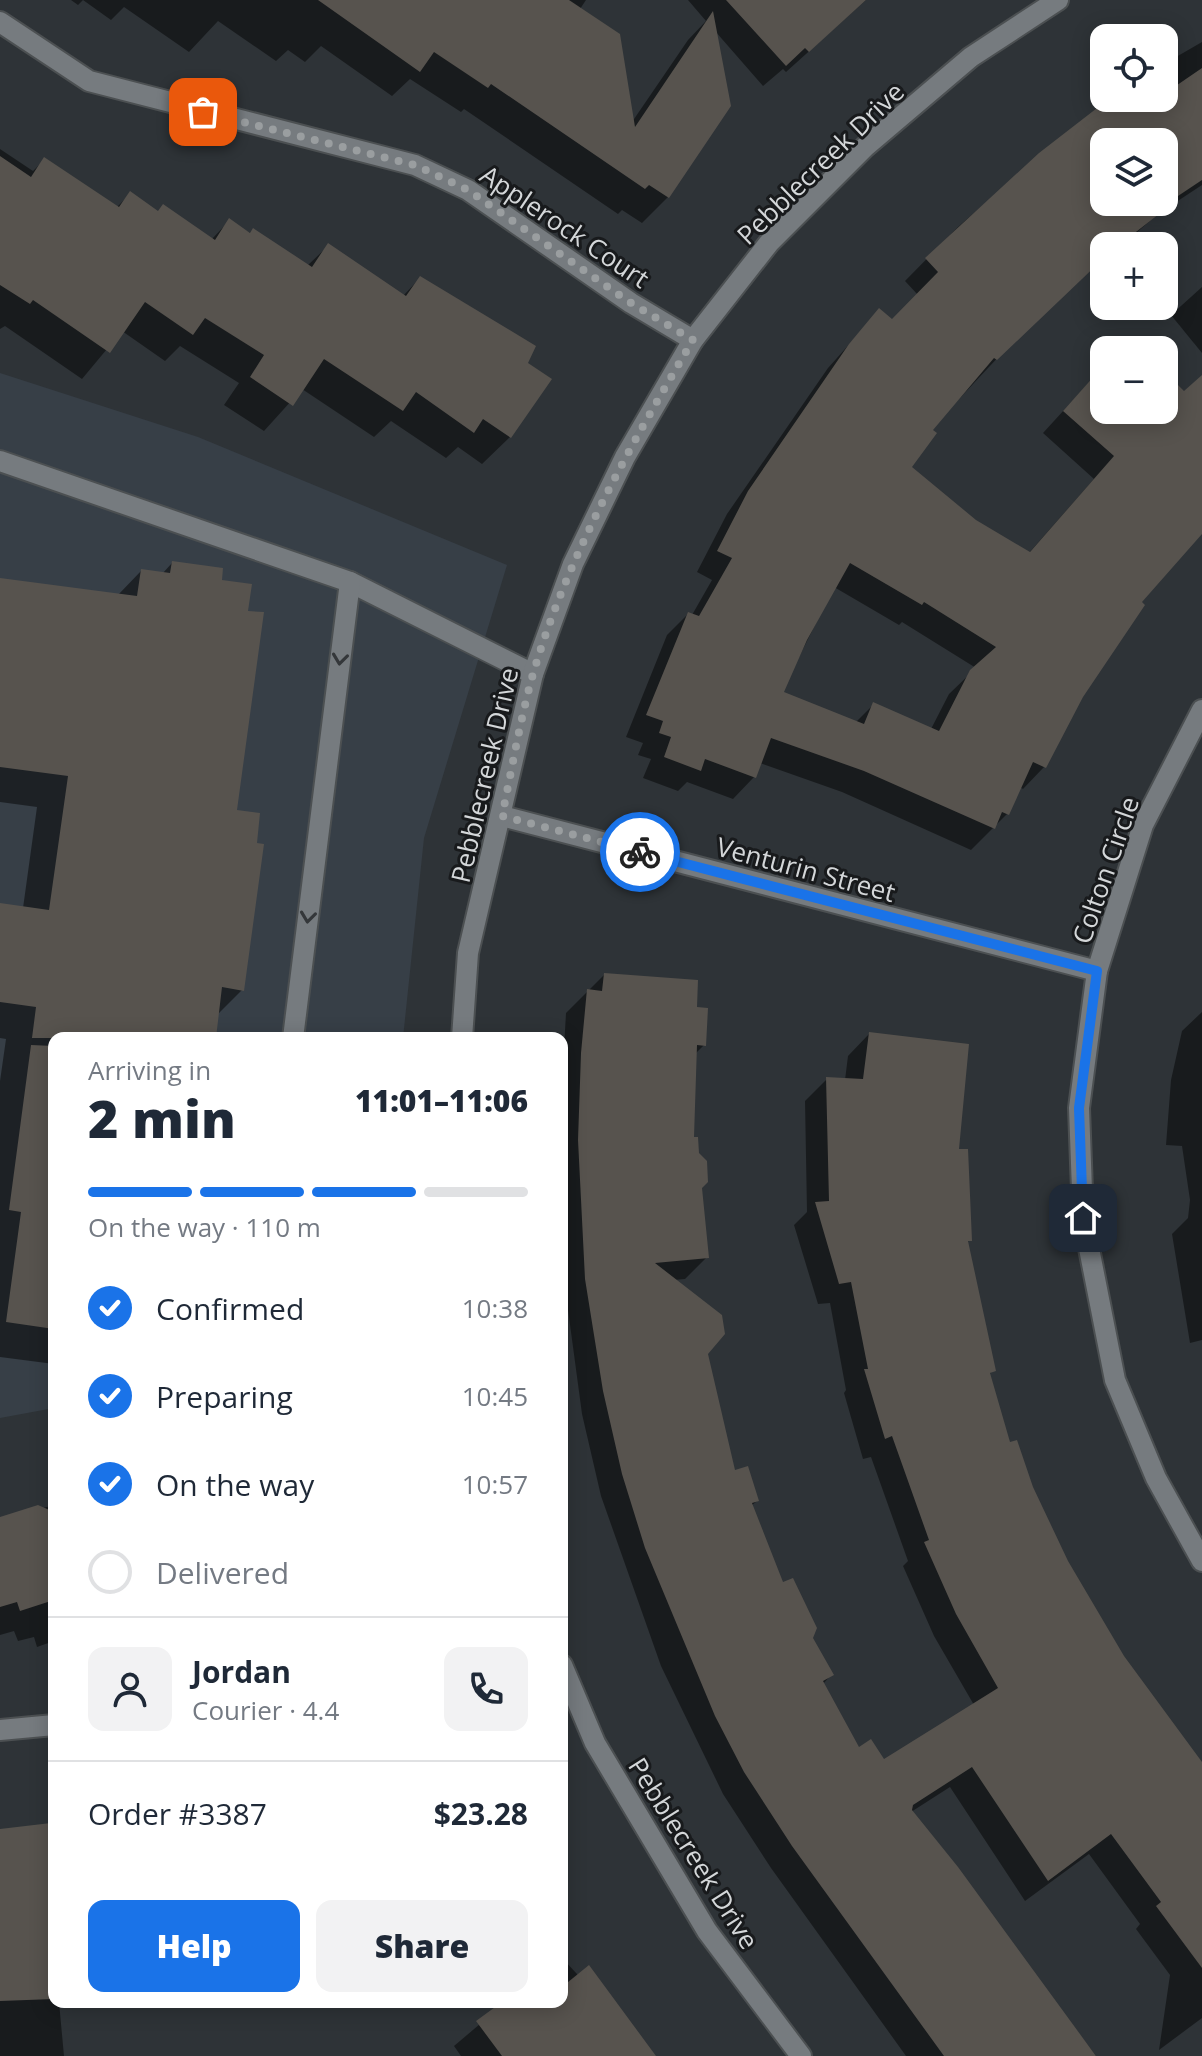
<!DOCTYPE html>
<html lang="en">
<head>
<meta charset="utf-8">
<style>
  body { margin:0; font-family:"Open Sans",sans-serif; background:#f2f2f3; color:#1f2937; height:100vh; display:flex; flex-direction:column; font-size:30px; white-space:nowrap }
  * { box-sizing:border-box; margin:0 }
  p { font-size:26px; color:#747a83 }
  .icon { flex:none; width:44px; height:44px; fill:none; stroke:currentColor; stroke-width:2; stroke-linecap:round; stroke-linejoin:round }
  .map { position:relative; flex:1; overflow:hidden }
  .panel { position:absolute; left:48px; top:1032px; width:520px; height:976px; display:flex; flex-direction:column; background:#fff; border-radius:16px; box-shadow:0 4px 20px #0003 }
  .panel>* { flex:none }
  .tools { position:absolute; left:1090px; top:24px; display:grid; gap:16px }
  .tools a { display:grid; place-items:center; width:88px; height:88px; border-radius:16px; background:#fff; box-shadow:0 4px 20px #0003; font-size:40px }
  .pin { position:absolute; display:grid; place-items:center; width:68px; height:68px; color:#fff; margin:-34px; border-radius:16px; box-shadow:0 4px 12px #0006 }
  .courier { position:absolute; display:grid; place-items:center; width:80px; height:80px; margin:-40px; border:6px solid #1a73e8; border-radius:50%; background:#fff; color:#222; box-shadow:0 2px 10px #0007 }
  .headline em { font-style:normal; font-weight:800 }
  .headline div { display:flex; flex-direction:column-reverse }
  .headline { display:flex; align-items:center; justify-content:space-between; height:136px; padding:0 40px }
  h1 { font-size:52px; font-weight:800; line-height:60px }
  .bar { display:grid; grid-template-columns:repeat(4,1fr); gap:12px 8px; align-content:center; height:96px; padding:0 40px }
  .bar i { height:10px; border-radius:6px; background:#e0e1e3 }
  .bar .selected { background:#1a73e8 }
  .bar p { grid-column:span 4 }
  .line { display:flex; align-items:center; gap:20px; padding:0 40px; border-top:2px solid #e0e1e3 }
  .line div { flex:1 }
  .round { display:grid; place-items:center; flex:none; width:84px; height:84px; border-radius:16px; background:#f2f2f3 }
  ol { padding:0 40px; list-style:none }
  li { display:flex; align-items:center; gap:24px; height:88px }
  li p { margin-inline-start:auto }
  li .icon { padding:8px; border-radius:50%; background:#1a73e8; color:#fff; stroke-width:4 }
  li:last-child { color:#747a83 }
  li i { width:44px; height:44px; border:4px solid #e0e1e3; border-radius:50% }
  .cta { display:flex; gap:16px; margin-top:auto; padding:16px 40px }
  .cta a { flex:1; height:92px; border-radius:16px; background:#1a73e8; color:#fff; font-size:32px; font-weight:800; line-height:92px; text-align:center }
  .cta a+a { background:#f2f2f3; color:#1f2937 }
  .map>svg:first-child { display:block }
  .built { fill:#373f47 }
  .shadow { fill:#0007; fill-rule:evenodd }
  .building { fill:#57534e; fill-rule:evenodd }
  .lines { fill:none; stroke-linecap:round; stroke-linejoin:round }
  .minor-casing { stroke:#4c5052; stroke-width:24 }
  .minor { stroke:#767b7f; stroke-width:20 }
  .oneway { stroke:#34373a }
  .done { stroke:#9a9ea0; stroke-width:8; stroke-dasharray:0 14.4 }
  .route { stroke:#1a73e8; stroke-width:10 }
  .labels { text-anchor:middle; dominant-baseline:central; stroke-width:6; stroke-linejoin:round; paint-order:stroke }
  .street-label { font-size:26px; fill:#d4d7d9; stroke:#181a1c }
</style>
</head>
<body>
<div class="map">
<svg width="1202" height="2056" viewBox="0 0 1202 2056">
  <rect width="100%" height="100%" fill="#2e3337"/>
  <polygon class="built" points="0,373 198,437 507,565 424,838 403,1038 54,1038 54,1408 0,1418"/>
  <g class="shadow">
    <polygon points="71,0 586,0 580,9 632,122 688,40 706,21 688,0 866,0 786,72 783,69 763,86 715,31 668,197 642,223 622,210 618,214 464,109 461,112 410,79 392,96 321,46 305,62 288,50 276,61 218,21 189,52 124,7 111,20 83,0 78,5"/>
    <path d="M1202,42V185L1158,214L1121,246H1104V259L1033,320L930,430L909,467L975,522L1028,554L1094,479L1043,433L1096,375L1104,367V410H1164V401L1184,393L1202,378V533L1139,603L1082,696L1044,767L1023,789L1020,787L1007,814L971,850L842,792L760,763L754,777L733,799L687,782L678,791L643,778L651,759L638,755L643,743L626,737L667,635L688,614L692,615L712,580L697,572L727,514L828,368L879,311L892,321L918,295L905,281L958,227L1041,154L1111,98H1164V64ZM1104,142H1164V202H1104ZM834,587L899,625L902,622L976,668L949,694L931,729L874,704L855,723L781,693Z"/>
    <polygon points="0,149 33,171 44,160 116,208 130,194 158,213 211,240 229,221 307,266 328,246 403,296 420,278 526,363 510,437 482,464 458,447 446,458 391,421 374,437 302,389 264,431 224,405 239,383 180,346 165,361 122,331 82,379 5,326 0,329"/>
    <polygon points="1202,287 1202,353 1171,315"/>
    <polygon points="172,563 219,582 246,613 234,812 242,990 217,1015 213,1038 54,1038 54,1364 0,1357 0,1081 6,1039 0,1038 0,905 23,908 37,807 0,802 0,580 117,596 141,571 162,574"/>
    <polygon points="604,975 695,1009 704,1045 695,1054 692,1139 707,1257 685,1279 673,1280 706,1353 733,1472 757,1501 751,1506 782,1585 831,1675 823,1684 858,1750 883,1762 974,1705 934,1636 903,1566 908,1561 871,1457 863,1459 844,1393 846,1390 830,1303 818,1304 794,1225 807,1212 805,1101 827,1079 845,1080 848,1056 869,1034 957,1151 970,1240 966,1243 993,1370 988,1376 1008,1445 1066,1562 1122,1657 1202,1766 1202,2018 1159,2050 1170,1975 1136,1929 1140,1924 1089,1854 1025,1901 950,1787 911,1812 1096,2056 906,2056 771,1868 723,1794 661,1666 601,1496 582,1414 562,1265 562,1083 566,1013"/>
    <polygon points="1202,1012 1202,1340 1190,1343 1172,1234 1188,1218 1190,1200 1182,1146 1166,1145 1171,1080 1182,1031"/>
    <polygon points="54,1505 54,1641 37,1647 34,1637 18,1641 14,1631 0,1635 0,1520"/>
    <polygon points="54,1826 54,2002 59,2002 64,2056 0,2056 0,1832"/>
    <polygon points="564,1960 653,2056 461,2056 454,2046 506,2002 562,2002"/>
  </g>
  <g class="building">
    <polygon points="318,0 569,0 620,34 635,127 713,11 731,106 669,198 649,185 645,189 491,84 488,88 434,52 420,72"/>
    <polygon points="726,0 866,0 809,52 805,48 786,66"/>
    <path d="M1202,68V180L1166,204L1168,207L1118,246H1104V258L997,360L994,358L933,430L937,433L912,467L976,520L1030,552L1114,456L1063,411L1104,365V410H1164V398L1178,385L1184,391L1202,375V534L1142,602L1145,605L1083,697L1046,768L1033,762L1009,815L1002,812L995,829L864,771L771,738L756,778L705,759L701,771L664,757L671,737L659,733L663,721L646,715L688,612L699,616L732,558L717,551L748,491L849,344L879,308L892,319L938,272L925,258L1039,153L1110,98H1164V94ZM1104,142H1164V202H1104ZM850,563L922,605L924,602L996,647L970,670L939,731L873,702L864,724L784,692L807,640Z"/>
    <polygon points="0,156 31,177 44,157 119,207 130,191 158,211 163,204 215,240 229,218 250,233 253,228 312,267 328,243 406,296 420,276 536,346 528,363 552,379 511,438 483,419 474,433 416,392 403,411 324,359 293,406 250,377 264,355 205,318 193,335 145,302 110,353 33,300 30,304 0,285"/>
    <polygon points="172,561 223,568 222,580 252,584 248,611 264,612 237,810 260,813 257,843 264,844 244,991 222,987 216,1038 32,1038 36,1007 0,1002 0,903 49,910 68,776 0,767 0,578 137,596 141,569 170,573"/>
    <polygon points="604,973 698,980 697,1007 708,1008 706,1046 697,1045 694,1137 698,1137 699,1153 707,1161 708,1182 702,1188 709,1258 655,1263 722,1315 725,1334 708,1354 735,1470 748,1466 759,1501 752,1503 783,1582 793,1578 817,1628 813,1638 834,1675 823,1681 859,1747 871,1739 884,1759 998,1688 956,1614 924,1542 929,1540 892,1436 885,1439 864,1369 868,1369 851,1282 839,1284 815,1202 829,1201 826,1077 863,1079 869,1032 969,1044 959,1149 968,1149 972,1241 968,1241 996,1371 990,1373 1010,1442 1017,1440 1033,1487 1068,1561 1124,1656 1202,1762 1202,1968 1156,1906 1161,1902 1111,1834 1048,1881 972,1767 913,1805 912,1810 958,1867 1096,2056 944,2056 792,1846 744,1772 715,1716 645,1548 622,1474 603,1391 585,1279 578,1140 581,1053 587,989 602,991"/>
    <polygon points="31,1045 54,1046 54,1329 6,1322 21,1212 9,1210"/>
    <polygon points="38,1505 54,1512 54,1600 20,1611 17,1602 0,1607 0,1517"/>
    <polygon points="51,1823 54,1999 0,2001 0,1829"/>
    <polygon points="589,1965 656,2056 502,2056 476,2021 502,2002 562,2002 562,1987"/>
  </g>
  <g class="lines">
    <defs>
      <g id="minor">
        <polyline points="0,22 89,81 415,165 468,190 631,303 693,340"/>
        <polyline points="0,461 350,582 533,674"/>
        <polyline points="1202,710 1143,825 1097,971 1079,1108 1083,1218 1115,1380 1156,1478 1202,1561"/>
        <polyline points="502,816 1097,971"/>
        <polyline points="293,1038 350,582"/>
        <polyline points="462,1038 468,953 533,674 573,564 625,457 693,340 769,243 865,147 971,57 1058,0"/>
        <polyline points="562,1665 595,1743 707,1931 801,2056"/>
        <polyline points="0,1730 54,1725"/>
      </g>
    </defs>
    <use href="#minor" class="minor-casing"/>
    <use href="#minor" class="minor"/>
  </g>
  <defs><path id="oneway-chevron" d="M-2-3.5L2.5 0L-2 3.5" fill="none" stroke-width="1.6" stroke-linecap="round" stroke-linejoin="round" transform="scale(2)"/></defs>
  <g class="oneway">
    <use href="#oneway-chevron" transform="translate(340 659) rotate(97)"/>
    <use href="#oneway-chevron" transform="translate(308 917) rotate(97)"/>
  </g>
  <g class="lines">
    <path class="done" d="M203,112L415,165L468,190L631,303L693,340C630,446 568,555 533,674C520,720 512,769 502,816L640,852"/>
    <polyline class="route" points="640,852 1097,971 1079,1108 1083,1218"/>
  </g>
  <g class="labels">
    <g class="street-label">
      <text transform="translate(820 163) rotate(-44)">Pebblecreek Drive</text>
      <text transform="translate(565 226) rotate(34)">Applerock Court</text>
      <text transform="translate(484 775) rotate(-77)">Pebblecreek Drive</text>
      <text transform="translate(806 869) rotate(15)">Venturin Street</text>
      <text transform="translate(1105 870) rotate(-71)">Colton Circle</text>
      <text transform="translate(694 1853) rotate(58)">Pebblecreek Drive</text>
    </g>
  </g>
</svg>
<div class="tools">
<a><svg class="icon" aria-label="locate" viewBox="0 0 24 24"><circle cx="12" cy="12" r="6"/><path d="M12 2v4M12 18v4M2 12h4M18 12h4"/></svg></a>
<a><svg class="icon" aria-label="layers" viewBox="0 0 24 24"><path d="M12 4l9 5-9 5-9-5zM3 14l9 5 9-5"/></svg></a>
<a>+</a>
<a>−</a>
</div>
<div class="pin" style="left:203px;top:112px;background:#ea580c"><svg class="icon" aria-label="bag" viewBox="0 0 24 24"><path d="M5 8h14l-1 12H6zM9 8a3 3 0 0 1 6 0"/></svg></div>
<div class="pin" style="left:1083px;top:1218px;background:#1f2937"><svg class="icon" aria-label="home" viewBox="0 0 24 24"><path d="M3 11l9-7 9 7M6 9v11h12V9"/></svg></div>
<div class="courier" style="left:640px;top:852px"><svg class="icon" aria-label="bike" viewBox="0 0 24 24"><circle cx="6" cy="16" r="4"/><circle cx="18" cy="16" r="4"/><path d="M6 16l4-8h5l3 8M10 8l3 8H6M13 5h3"/></svg></div>
<section class="panel">
<div class="headline"><div><h1>2 min</h1><p>Arriving in</p></div><em>11:01–11:06</em></div>
<div class="bar"><i class="selected"></i><i class="selected"></i><i class="selected"></i><i></i><p>On the way · 110 m</p></div>
<ol>
<li><svg class="icon" aria-label="check" viewBox="0 0 24 24"><path d="M5 12l5 5 9-10"/></svg>Confirmed<p>10:38</p></li>
<li><svg class="icon" aria-label="check" viewBox="0 0 24 24"><path d="M5 12l5 5 9-10"/></svg>Preparing<p>10:45</p></li>
<li><svg class="icon" aria-label="check" viewBox="0 0 24 24"><path d="M5 12l5 5 9-10"/></svg>On the way<p>10:57</p></li>
<li><i></i>Delivered</li>
</ol>
<div class="line" style="height:144px"><a class="round"><svg class="icon" aria-label="person" viewBox="0 0 24 24"><circle cx="12" cy="8" r="4"/><path d="M4 21q1-7 8-7t8 7"/></svg></a><div><b>Jordan</b><p>Courier · 4.4</p></div><a class="round"><svg class="icon" aria-label="phone" viewBox="0 0 24 24"><path d="M5 4h4l2 5-3 2q2 4 5 5l2-3 5 2v4C11 20 4 13 5 4z"/></svg></a></div>
<div class="line" style="height:104px"><div>Order #3387</div><b>$23.28</b></div>
<div class="cta"><a>Help</a><a>Share</a></div>
</section>
</div>
</body>
</html>
